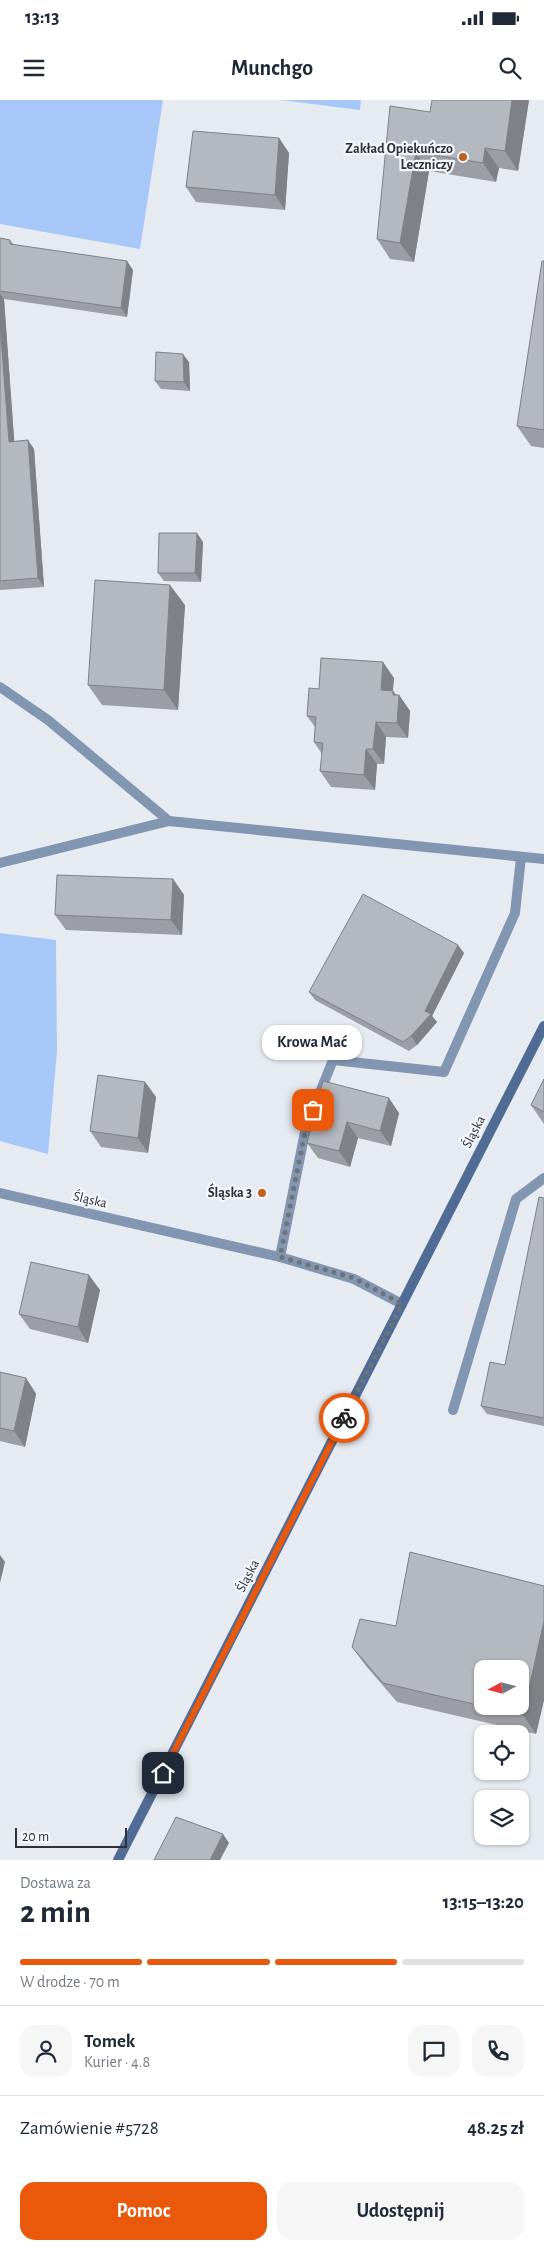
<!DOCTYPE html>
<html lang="pl">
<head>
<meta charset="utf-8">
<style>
  body { margin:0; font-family:"Alegreya Sans",sans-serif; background:#f6f6f7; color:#1f2937; height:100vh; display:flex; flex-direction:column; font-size:19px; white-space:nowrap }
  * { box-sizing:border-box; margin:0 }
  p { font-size:16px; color:#747a83 }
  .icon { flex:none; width:28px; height:28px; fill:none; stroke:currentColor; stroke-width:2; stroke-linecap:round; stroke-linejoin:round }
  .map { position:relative; height:1760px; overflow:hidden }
  .details { display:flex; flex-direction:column; background:#fff; flex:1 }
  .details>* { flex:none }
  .needle { width:32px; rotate:263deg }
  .tools { position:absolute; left:474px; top:1560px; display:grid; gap:10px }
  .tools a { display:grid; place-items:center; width:55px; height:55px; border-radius:10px; background:#fff; box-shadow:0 1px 4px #0004; font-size:25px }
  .scale { position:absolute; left:15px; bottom:12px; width:112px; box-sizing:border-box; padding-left:5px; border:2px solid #2f3134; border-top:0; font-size:14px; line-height:18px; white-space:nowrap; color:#2f3134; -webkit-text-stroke:4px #f4f8fe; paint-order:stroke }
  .pin { position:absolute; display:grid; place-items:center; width:42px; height:42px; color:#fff; margin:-21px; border-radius:10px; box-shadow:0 2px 8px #0006 }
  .courier { position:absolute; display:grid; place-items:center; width:50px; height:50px; margin:-25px; border:4px solid #ea580c; border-radius:50%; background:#fff; color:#222; box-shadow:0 1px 6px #0007 }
  .bubble { position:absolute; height:35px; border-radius:15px; background:#fff; box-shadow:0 1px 4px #0004; font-size:16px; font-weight:700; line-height:35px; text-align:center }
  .overview em { font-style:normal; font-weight:700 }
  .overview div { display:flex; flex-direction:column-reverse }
  .overview { display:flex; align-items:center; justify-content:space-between; height:85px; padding:0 20px }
  h1 { font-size:32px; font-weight:700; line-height:38px }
  .bar { display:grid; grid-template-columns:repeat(4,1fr); gap:8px 5px; align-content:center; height:60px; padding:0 20px }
  .bar i { height:6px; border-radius:4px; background:#e0e1e3 }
  .bar .active { background:#ea580c }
  .bar p { grid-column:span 4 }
  .line { display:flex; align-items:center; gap:12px; padding:0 20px; border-top:1px solid #e0e1e3 }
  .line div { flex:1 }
  .round { display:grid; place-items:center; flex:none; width:52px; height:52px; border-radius:15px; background:#f6f6f7 }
  .button { display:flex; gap:10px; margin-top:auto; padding:10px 20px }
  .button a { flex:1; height:58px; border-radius:15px; background:#ea580c; color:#fff; font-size:20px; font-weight:700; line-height:58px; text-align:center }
  .button a+a { background:#f6f6f7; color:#1f2937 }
  .status { display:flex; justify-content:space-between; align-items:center; height:35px; padding:0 25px; background:#fff; direction:ltr }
  .status svg { height:14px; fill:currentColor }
  header { display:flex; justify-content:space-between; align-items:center; height:65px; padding:0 20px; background:#fff; font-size:22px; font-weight:700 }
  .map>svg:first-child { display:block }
  .green { fill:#a7c7f8 }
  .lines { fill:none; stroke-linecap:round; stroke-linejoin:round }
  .lane { stroke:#8295b1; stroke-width:10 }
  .street { stroke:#8295b1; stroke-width:10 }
  .secondary { stroke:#506b94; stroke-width:10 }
  .wall { fill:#9b9ea4; fill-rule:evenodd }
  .shaded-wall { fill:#7e8186 }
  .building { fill:#b4b8bf; stroke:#7e8186 }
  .done { stroke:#6f7276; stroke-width:5; stroke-dasharray:0 9 }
  .route { stroke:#ea580c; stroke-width:6 }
  .poi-dot { fill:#c15f21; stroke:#f4f8fe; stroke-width:2 }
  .labels { text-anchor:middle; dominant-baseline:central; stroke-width:4.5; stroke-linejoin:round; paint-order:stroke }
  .poi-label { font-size:14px; font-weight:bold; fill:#2f3134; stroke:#f4f8fe; text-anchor:end }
  .street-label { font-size:14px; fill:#2f3134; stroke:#f4f8fe }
</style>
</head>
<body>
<div class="status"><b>13:13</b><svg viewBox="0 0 49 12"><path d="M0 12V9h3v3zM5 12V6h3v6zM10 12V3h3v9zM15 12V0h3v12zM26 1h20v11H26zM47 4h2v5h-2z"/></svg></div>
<header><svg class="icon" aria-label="menu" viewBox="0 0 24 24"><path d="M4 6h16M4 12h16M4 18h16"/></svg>Munchgo<svg class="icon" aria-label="search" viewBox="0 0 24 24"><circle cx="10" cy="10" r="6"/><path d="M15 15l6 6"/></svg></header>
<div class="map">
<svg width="544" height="1760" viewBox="0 0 544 1760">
  <rect width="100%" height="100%" fill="#e6ebf2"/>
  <g class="green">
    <polygon points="0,0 163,0 140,149 0,124"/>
    <polygon points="281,0 361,0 360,10"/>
    <polygon points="0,833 56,840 57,951 48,1054 0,1041"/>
  </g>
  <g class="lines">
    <g class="lane">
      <polyline points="0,587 48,620 169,721"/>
      <polyline points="0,763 169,721 544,759"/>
      <polyline points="280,1157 306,1027 333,960 444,972 515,813 521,757"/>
      <polyline points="453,1310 516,1099 544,1078"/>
    </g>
    <polyline class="street" points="0,1093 280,1157 354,1179 402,1204"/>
    <polyline class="secondary" points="118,1760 544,926"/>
  </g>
  <g class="wall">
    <polygon points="529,0 518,71 499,68 496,82 429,71 414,162 390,159 377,139 430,12"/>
    <polygon points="279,38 289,53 285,110 196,102 186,87"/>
    <polygon points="0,138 10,140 14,145 133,170 127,217 4,199 14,341 34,349 44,487 0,490"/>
    <polygon points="544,161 544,348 531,346 517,326"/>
    <polygon points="189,262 190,291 161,289 155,281"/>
    <polygon points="203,442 201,482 164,481 158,473"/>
    <polygon points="185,505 178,610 102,605 88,585"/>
    <polygon points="394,578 393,591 396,595 399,595 410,611 408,638 386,637 384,664 377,664 375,690 331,687 320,671 322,654 314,642 315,627 307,616 319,589"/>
    <polygon points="173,779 184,795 182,835 66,830 55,815"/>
    <polygon points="464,853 432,916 437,922 417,945 409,951 315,900 309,892"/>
    <polygon points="544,979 544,1024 531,1005"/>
    <polygon points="323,981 399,1013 391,1046 358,1038 350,1067 318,1058 307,1043"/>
    <polygon points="145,982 156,997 148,1053 101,1047 90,1031"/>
    <polygon points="544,1098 544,1326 487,1314 481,1306 505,1265"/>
    <polygon points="100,1190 88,1243 30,1229 19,1214"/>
    <polygon points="0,1272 26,1278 36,1294 25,1347 0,1341"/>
    <path d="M410,1452L544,1486V1600L536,1634L397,1602L366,1566L352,1547L360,1519L396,1526ZM482,1569H520V1606H482Z"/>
  </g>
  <g class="shaded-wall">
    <polygon points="512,0 529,0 518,71 505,51"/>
    <polygon points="279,38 289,53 285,110 275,95"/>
    <polygon points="485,48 499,68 496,82 483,63"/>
    <polygon points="416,52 429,71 414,162 400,143"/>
    <polygon points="127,161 133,170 127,217 121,208"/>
    <polygon points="0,194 4,199 15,351 9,342 0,224"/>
    <polygon points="183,254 189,262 190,291 184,282"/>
    <polygon points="28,340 34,349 44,487 38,478"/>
    <polygon points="197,433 203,442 201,482 195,473"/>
    <polygon points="170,485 185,505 178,610 164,590"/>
    <polygon points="383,562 394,578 391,606 381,590"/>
    <polygon points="393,591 399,599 399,595 410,611 408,638 397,623 393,595"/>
    <polygon points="376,622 386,637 384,664 373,649"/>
    <polygon points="366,649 377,664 375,690 364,675"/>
    <polygon points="173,779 184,795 182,835 171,820"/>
    <polygon points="458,845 464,853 432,916 437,922 417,945 411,936"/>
    <polygon points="145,982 156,997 148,1053 138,1038"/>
    <polygon points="389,998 399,1013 391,1046 380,1031"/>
    <polygon points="347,1022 358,1038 350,1067 339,1051"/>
    <polygon points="89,1175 100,1190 88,1243 78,1227"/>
    <polygon points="26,1278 36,1294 25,1347 14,1331"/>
    <polygon points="0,1455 5,1462 0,1483"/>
    <polygon points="544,1521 544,1600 536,1634 523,1615"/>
    <polygon points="223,1734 229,1743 220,1760 210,1760"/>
  </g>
  <g class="building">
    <polygon points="432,0 512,0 505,51 485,48 483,63 416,52 400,143 377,139 390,6 430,12"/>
    <polygon points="193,31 279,38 275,95 186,87"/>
    <polygon points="0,138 10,140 10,144 127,161 121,208 0,191"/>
    <polygon points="542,161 544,161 544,330 517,326"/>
    <polygon points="0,224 9,342 28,340 38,478 0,481"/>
    <polygon points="156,252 183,254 184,282 155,281"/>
    <polygon points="159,433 197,433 195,473 158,473"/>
    <polygon points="95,480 170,485 164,590 88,585"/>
    <polygon points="321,558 383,562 381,590 393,591 393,595 399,595 397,623 376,622 373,649 366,649 364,675 320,671 323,643 314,642 316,617 307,616 309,588 319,589"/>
    <polygon points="57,775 173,779 171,820 55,815"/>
    <polygon points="363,794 458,845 425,911 431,914 411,936 403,942 309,892"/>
    <polygon points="98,975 145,982 138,1038 90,1031"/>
    <polygon points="544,979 544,1012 531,1005"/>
    <polygon points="323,981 389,998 380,1031 347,1022 339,1051 307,1043"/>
    <polygon points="539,1097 544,1098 544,1318 481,1306 490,1262 505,1265"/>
    <polygon points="31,1162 89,1175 78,1227 19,1214"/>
    <polygon points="0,1272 26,1278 14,1331 0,1328"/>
    <polygon points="410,1452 544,1486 544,1521 523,1615 486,1606 520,1606 520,1569 482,1569 482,1606 383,1583 352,1547 360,1519 396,1526"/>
    <polygon points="176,1717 223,1734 210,1760 154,1760"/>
  </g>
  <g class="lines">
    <polyline class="done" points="313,1010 306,1027 280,1157 354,1178 402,1204 344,1318"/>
    <polyline class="route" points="163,1673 344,1318"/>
  </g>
  <g class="poi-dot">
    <circle cx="463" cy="57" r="5"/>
    <circle cx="262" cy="1093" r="5"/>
  </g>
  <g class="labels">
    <g class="poi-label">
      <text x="453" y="49">Zakład Opiekuńczo<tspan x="453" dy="16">Leczniczy</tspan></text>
      <text x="252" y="1093">Śląska 3</text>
    </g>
    <g class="street-label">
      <text transform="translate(474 1032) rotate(-63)">Śląska</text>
      <text transform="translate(90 1100) rotate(13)">Śląska</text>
      <text transform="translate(248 1476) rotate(-63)">Śląska</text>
    </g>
  </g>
</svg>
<div class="tools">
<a><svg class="needle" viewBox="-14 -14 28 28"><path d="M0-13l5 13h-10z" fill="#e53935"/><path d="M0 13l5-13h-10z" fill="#747a83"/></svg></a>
<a><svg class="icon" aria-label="locate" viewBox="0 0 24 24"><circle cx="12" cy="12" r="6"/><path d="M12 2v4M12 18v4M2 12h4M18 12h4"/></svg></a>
<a><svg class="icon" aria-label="layers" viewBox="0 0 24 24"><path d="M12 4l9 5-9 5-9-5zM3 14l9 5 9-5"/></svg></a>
</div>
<div class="scale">20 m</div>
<div class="pin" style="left:313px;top:1010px;background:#ea580c"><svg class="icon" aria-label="bag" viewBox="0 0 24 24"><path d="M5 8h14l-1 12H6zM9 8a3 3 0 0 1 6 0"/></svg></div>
<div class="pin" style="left:163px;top:1673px;background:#1f2937"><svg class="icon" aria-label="home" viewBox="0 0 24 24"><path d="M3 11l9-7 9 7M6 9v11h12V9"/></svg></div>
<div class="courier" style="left:344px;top:1318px"><svg class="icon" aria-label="bike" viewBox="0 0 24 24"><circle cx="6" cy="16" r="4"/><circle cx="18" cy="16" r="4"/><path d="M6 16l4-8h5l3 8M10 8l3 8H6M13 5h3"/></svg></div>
<div class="bubble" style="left:262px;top:925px;width:100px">Krowa Mać</div>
</div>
<section class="details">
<div class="overview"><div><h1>2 min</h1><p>Dostawa za</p></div><em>13:15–13:20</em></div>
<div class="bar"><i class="active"></i><i class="active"></i><i class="active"></i><i></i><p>W drodze · 70 m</p></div>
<div class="line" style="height:90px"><a class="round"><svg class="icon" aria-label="person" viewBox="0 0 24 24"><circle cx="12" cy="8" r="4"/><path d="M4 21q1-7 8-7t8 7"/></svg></a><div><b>Tomek</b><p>Kurier · 4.8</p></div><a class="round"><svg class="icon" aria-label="chat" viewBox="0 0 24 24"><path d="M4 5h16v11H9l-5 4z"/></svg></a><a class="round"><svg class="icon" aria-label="phone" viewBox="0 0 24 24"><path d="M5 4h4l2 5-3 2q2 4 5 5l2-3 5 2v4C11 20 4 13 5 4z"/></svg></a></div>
<div class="line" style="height:65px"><div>Zamówienie #5728</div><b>48.25 zł</b></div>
<div class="button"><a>Pomoc</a><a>Udostępnij</a></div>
</section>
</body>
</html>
